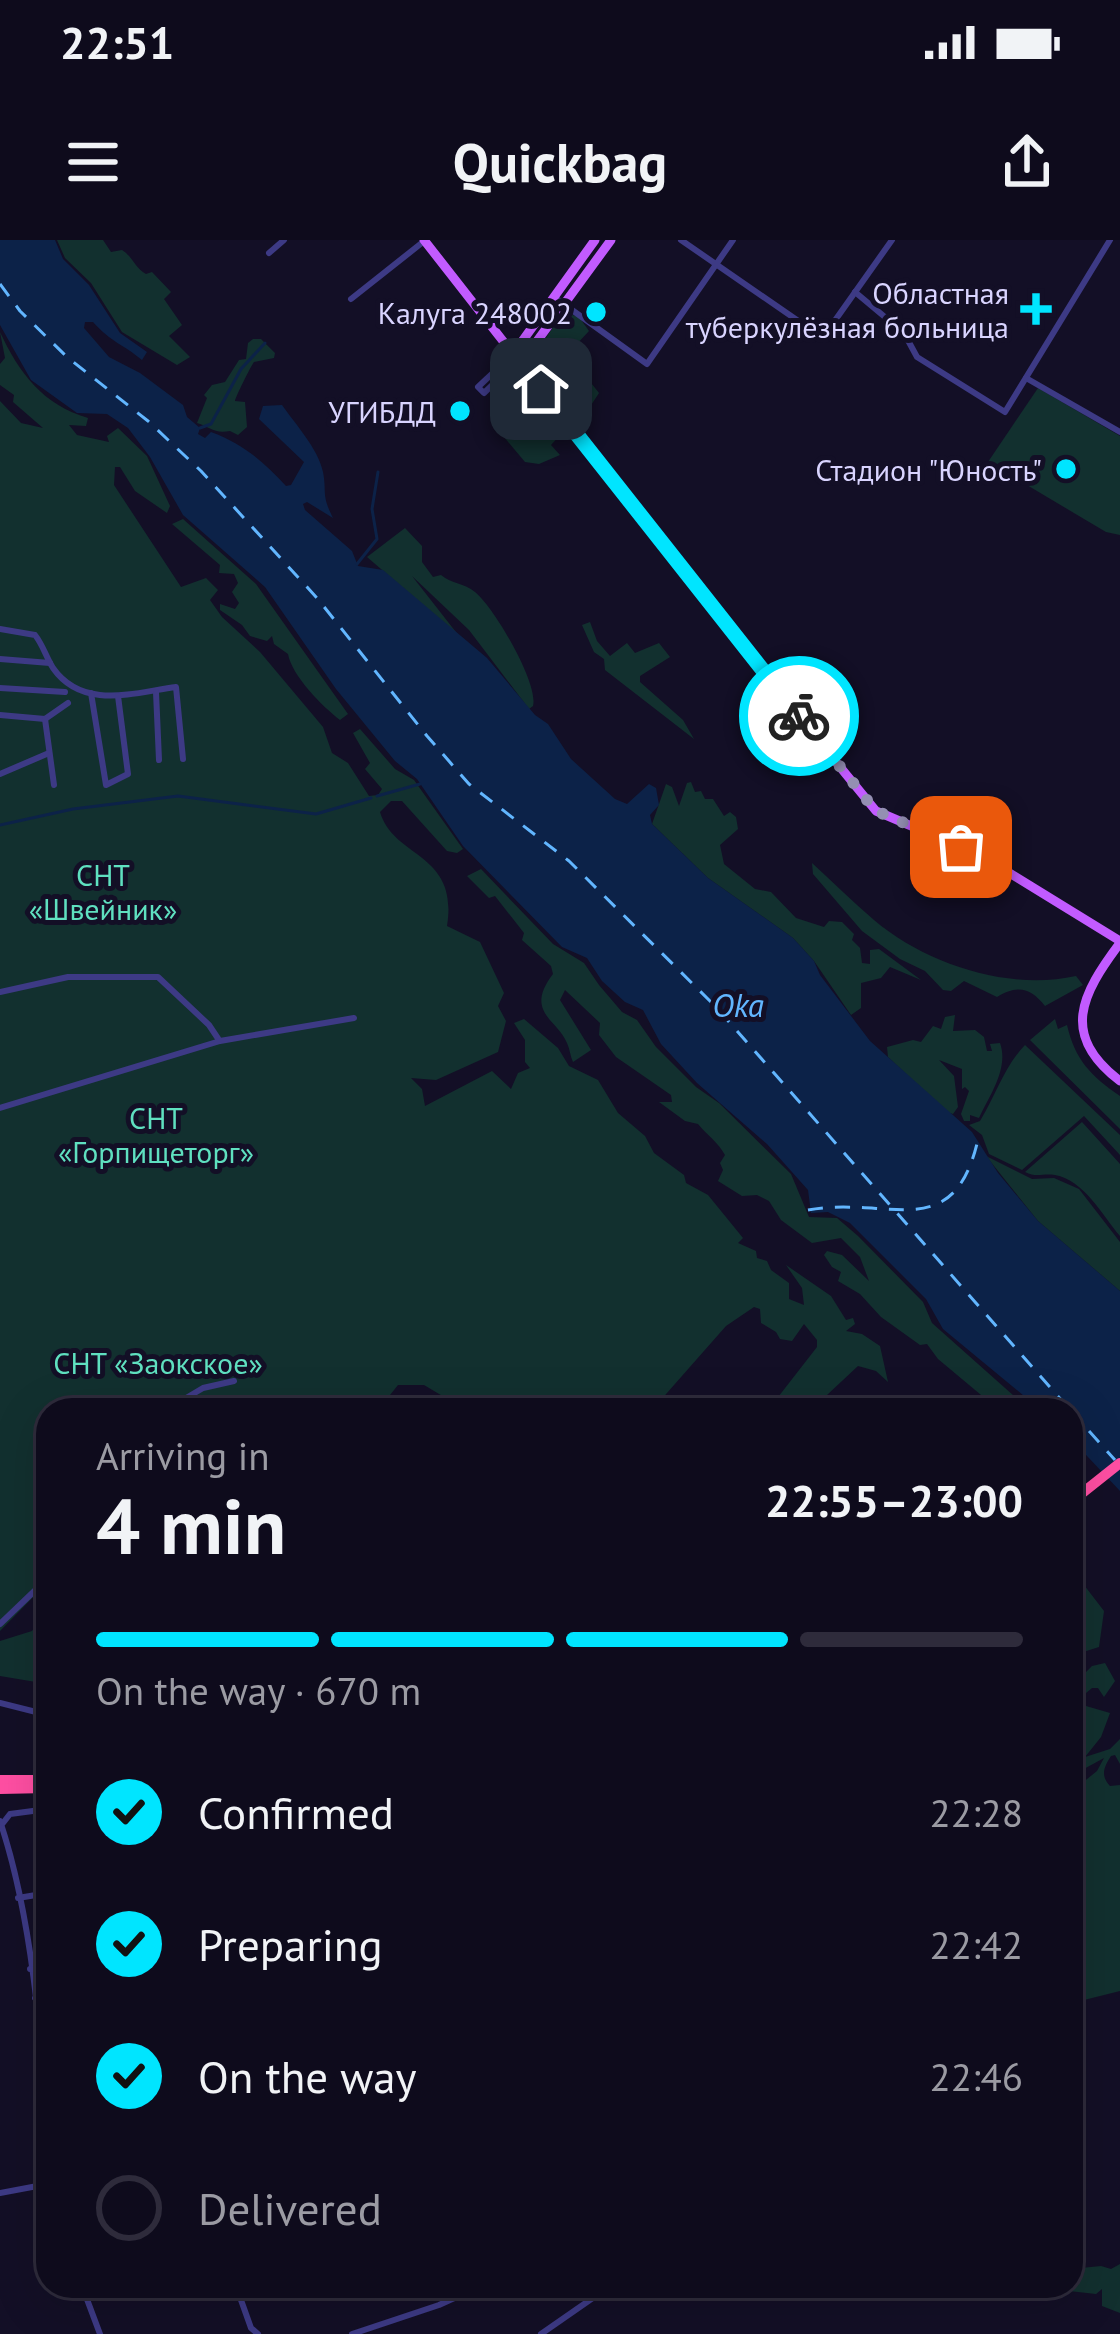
<!DOCTYPE html>
<html lang="en">
<head>
<meta charset="utf-8">
<style>
  body { margin:0; font-family:"PT Sans",sans-serif; background:#1c1929; color:#f1f3f6; height:100vh; display:flex; flex-direction:column; font-size:45px; white-space:nowrap }
  * { box-sizing:border-box; margin:0 }
  p { font-size:39px; color:#9b9ba3 }
  .icon { flex:none; width:66px; height:66px; fill:none; stroke:currentColor; stroke-width:2; stroke-linecap:round; stroke-linejoin:round }
  .map { position:relative; flex:1; overflow:hidden }
  .panel { position:absolute; left:36px; top:1158px; width:1047px; height:900px; display:flex; flex-direction:column; background:#0e0b1c; border-radius:36px; box-shadow:0 12px 48px #0002,0 0 0 3px #2e2b3b }
  .panel>* { flex:none }
  .pin { position:absolute; display:grid; place-items:center; width:102px; height:102px; color:#fff; margin:-51px; border-radius:24px; box-shadow:0 6px 18px #0006 }
  .courier { position:absolute; display:grid; place-items:center; width:120px; height:120px; margin:-60px; border:9px solid #00e5ff; border-radius:50%; background:#fff; color:#222; box-shadow:0 3px 15px #0007 }
  .head em { font-style:normal; font-weight:600 }
  .head div { display:flex; flex-direction:column-reverse }
  .head { display:flex; align-items:center; justify-content:space-between; height:204px; padding:0 60px }
  h1 { font-size:78px; font-weight:600; line-height:90px }
  .bar { display:grid; grid-template-columns:repeat(4,1fr); gap:18px 12px; align-content:center; height:144px; padding:0 60px }
  .bar i { height:15px; border-radius:9px; background:#2e2b3b }
  .bar .on { background:#00e5ff }
  .bar p { grid-column:span 4 }
  ol { padding:0 60px; list-style:none }
  li { display:flex; align-items:center; gap:36px; height:132px }
  li p { margin-inline-start:auto }
  li .icon { padding:12px; border-radius:50%; background:#00e5ff; color:#111; stroke-width:4 }
  li:last-child { color:#9b9ba3 }
  li i { width:66px; height:66px; border:6px solid #2e2b3b; border-radius:50% }
  .status { display:flex; justify-content:space-between; align-items:center; height:84px; padding:0 60px; background:#0e0b1c; direction:ltr }
  .status svg { height:33px; fill:currentColor }
  header { display:flex; justify-content:space-between; align-items:center; height:156px; padding:0 60px; background:#0e0b1c; font-size:54px; font-weight:600 }
  .map>svg:first-child { display:block }
  .green { fill:#12302f }
  .water { fill:#0c2248 }
  .lines { fill:none; stroke-linecap:round; stroke-linejoin:round }
  .stream { stroke:#0c2248; stroke-width:3 }
  .ferry { stroke:#62b6ff; stroke-width:3; stroke-dasharray:15 12; stroke-linecap:butt }
  .minor { stroke:#3d3a85; stroke-width:6 }
  .major { stroke:#c25bff; stroke-width:9 }
  .highway { stroke:#ff4fa3; stroke-width:10 }
  .done { stroke:#948fb3; stroke-width:12; stroke-dasharray:0 21.6 }
  .route { stroke:#00e5ff; stroke-width:15 }
  .poi-dot { fill:#00e5ff; stroke:#130f26; stroke-width:4.5 }
  .labels { text-anchor:middle; dominant-baseline:central; stroke-width:10; stroke-linejoin:round; paint-order:stroke }
  .poi-label { font-size:30px; fill:#d9d4ff; stroke:#130f26; text-anchor:end }
  .park-label { font-size:30px; fill:#5fe0c0; stroke:#130f26 }
  .water-label { font-size:33px; font-style:italic; fill:#62b6ff; stroke:#130f26 }
</style>
</head>
<body>
<div class="status"><b>22:51</b><svg viewBox="0 0 49 12"><path d="M0 12V9h3v3zM5 12V6h3v6zM10 12V3h3v9zM15 12V0h3v12zM26 1h20v11H26zM47 4h2v5h-2z"/></svg></div>
<header><svg class="icon" aria-label="menu" viewBox="0 0 24 24"><path d="M4 6h16M4 12h16M4 18h16"/></svg>Quickbag<svg class="icon" aria-label="share" viewBox="0 0 24 24"><path d="M12 15V3M7 8l5-5 5 5M5 13v7h14v-7"/></svg></header>
<div class="map">
<svg width="1120" height="2094" viewBox="0 0 1120 2094">
  <rect width="100%" height="100%" fill="#130f26"/>
  <g class="green">
    <path d="M57,0H103L111,12L122,10C133,17 135,28 146,34L152,32L171,52L164,59L182,85L169,96L190,117L177,125L122,92L91,43L65,18Z"/>
    <polygon points="563,72 579,77 589,91 575,106 585,120 580,129 599,153 578,185 557,159 568,146 538,110"/>
    <path d="M0,92C19,133 43,165 88,178L86,186L69,185L77,195L109,202L107,196L118,188L147,216L170,266L167,273L135,251L120,227H115L114,245L181,347L206,338L218,350L210,360L222,377L260,412L323,487L332,513L348,523L369,556L378,555L382,549L365,529L370,523L353,493L360,489L395,529L414,540L463,609L457,613L447,611L402,561H391L380,572C394,619 459,612 447,686L480,702L504,753L498,766L506,781L498,812L436,840L411,838L422,849L425,866L492,831L511,849L518,833L530,828L525,822V800L514,783L524,779L558,808L569,826L598,840L618,873L645,896L654,913L684,935L686,943L708,955L743,998L738,1003L756,1011L757,1018L767,1021L771,1030L789,1043V1059L804,1065L802,1048L786,1025L831,1056L846,1080L853,1078L855,1084L846,1091L862,1094L880,1106L888,1142L876,1131L858,1126L827,1155L823,1170H768L817,1107V1100L804,1084L792,1101L780,1099L776,1092L761,1083L760,1069L754,1067L726,1086L652,1170H466L424,1145H398L378,1170H48V1342L0,1391V161L21,183L43,188L13,162L14,155L0,145V124L5,118Z"/>
    <path d="M253,99H261L275,113L274,118L254,122C251,126 235,158 235,161L245,162L247,187L238,195L230,191C214,194 210,187 197,183L207,158L204,155L212,145L225,142L239,120L246,119L248,103Z"/>
    <polygon points="511,141 516,149 512,156 530,185 542,186 550,178 560,184 562,193 551,205 560,215 539,224 525,222 504,197 503,182 524,200 514,188 519,183 499,155"/>
    <polygon points="1038,148 1120,196 1120,295 1106,292 988,222"/>
    <path d="M183,279L256,344L348,474L340,480C322,466 292,436 288,414L274,404L272,396L267,401L250,396L242,385L220,370V364L235,369L239,363L232,352L238,343L234,334L219,333L220,325L172,284Z"/>
    <path d="M405,288L422,306V322L433,337L441,335C452,344 464,343 475,352C494,367 539,444 533,466L529,469L469,390L412,336L459,396L367,317Z"/>
    <polygon points="590,382 597,401 610,416 627,403 635,413 659,403 670,417 640,436 640,442 683,480 694,499 605,430 604,419 594,412 582,385"/>
    <polygon points="691,542 695,552 701,551 705,559 713,559 724,576 730,572 736,577 738,589 720,605 724,624 755,649 771,652 796,678 824,687 829,681 842,682 854,694 852,700 860,708 862,723 870,724 870,710 879,709 921,740 890,727 881,738 861,743 861,768 851,775 814,721 793,698 708,638 652,584 666,544 672,547 679,566 687,543"/>
    <path d="M812,623C833,642 853,662 874,680C926,724 1008,751 1076,736L1083,745L1045,766C1030,747 1017,745 997,757L964,741L951,751L943,750L925,731L900,719L862,691L813,634Z"/>
    <path d="M481,629L553,704L584,723L599,745L622,772L637,780L656,807L696,847L719,863L791,934L809,977L837,978L858,996L923,1062L932,1083L1014,1156L1022,1170H999L938,1119L927,1104L920,1105L881,1077L860,1054L838,1041L841,1032L832,1027L824,1015L827,1011L842,1015L869,1041L860,1017L841,998L812,1003L781,980L769,961L757,955L742,956L718,941L723,930L720,923L725,915C718,902 707,895 698,884L685,881L659,862H672L671,855L616,817L599,795L600,783L565,750L560,760L591,810L573,822C570,816 570,809 567,803C557,779 524,772 553,734L551,726L522,700L524,693L495,656L489,658L467,636Z"/>
    <path d="M955,775L953,791L975,790L984,797L987,811H992L990,804L1000,803C1009,828 990,855 979,878L970,875V881H964L961,874L969,851L965,847L962,849V829L939,820L954,836L958,867L953,874L947,872L888,817L887,807L913,800L921,802L933,786L941,789L945,777Z"/>
    <path d="M1055,779L1058,789L1067,785C1075,820 1091,836 1120,856V889L1030,800Z"/>
    <path d="M1025,805L1120,895V915L1084,876L1022,930L989,914L982,895L969,885L980,881C996,855 1004,827 1025,805Z"/>
    <path d="M1082,882L1120,924V996C1102,975 1084,940 1055,935C1042,933 1037,938 1025,932Z"/>
    <polygon points="986,916 1032,939 1054,938 1079,949 1120,1002 1120,1051 1038,981"/>
    <polygon points="1071,1345 1084,1345 1104,1371 1099,1407 1077,1414 1071,1423"/>
    <polygon points="48,1366 48,1444 0,1436 0,1401 32,1391"/>
    <path d="M1105,1423L1115,1441L1104,1457L1098,1448H1092L1080,1458L1086,1466L1110,1473L1101,1497L1085,1517L1110,1509L1120,1499V1524L1115,1515L1111,1516C1104,1527 1100,1535 1110,1546L1120,1545V1751L1084,1760L1080,1770L1071,1774V1627L1076,1625C1068,1601 1071,1587 1083,1565L1076,1548L1097,1531L1104,1518L1071,1536V1446L1077,1450L1085,1445L1078,1440L1092,1426Z"/>
    <polygon points="1120,2024 1120,2073 1102,2066 1102,2049 1096,2054 1033,2047 1071,2046 1071,2029 1101,2026 1111,2029"/>
  </g>
  <path class="water" d="M0,0H55L63,19L89,45L120,93L147,112L142,120C123,104 112,103 93,82H85L84,88L109,117L140,133L183,165L187,177L200,188L198,194L205,198L211,192C243,204 263,221 286,246L291,245L304,222L259,179L263,166L282,165C295,184 318,208 323,232C327,253 321,254 333,278L307,262L303,264L305,270L352,311L358,326L383,330L487,418L535,475L548,484L571,519L615,559L627,564L649,544L656,548L659,565L650,575L652,584L708,638L793,698L814,721L820,735L870,801L972,892L998,933L1038,981L1120,1051V1251L1071,1199V1170H1041L943,1089L926,1059L850,983L828,972L811,973L808,950L767,904L697,843L661,804L643,770L625,762L602,741L587,718L562,707L463,606L417,539L395,521L336,449L265,347L183,275L150,217L128,188L107,174L77,173L31,140L0,85Z"/>
  <g class="lines">
    <g class="stream">
      <polyline points="200,188 211,184 241,129 265,103"/>
      <polyline points="357,324 377,299 372,269 378,232"/>
      <polyline points="377,556 420,544"/>
      <polyline points="0,585 73,569 178,556 316,574 371,558"/>
      <polyline points="1071,1214 1079,1207"/>
    </g>
    <g class="ferry">
      <polyline points="0,44 20,71 67,117 148,181 201,231 317,358 427,496 469,544 569,621 716,767 1070,1170"/>
      <path d="M808,970C890,955 955,1008 979,895"/>
      <polyline points="1071,1171 1115,1220"/>
    </g>
    <g class="minor">
      <polyline points="681,0 820,96 824,96 892,0"/>
      <polyline points="269,13 284,0"/>
      <polyline points="855,52 904,93 917,117 1005,172 1110,0"/>
      <polyline points="554,57 647,124 733,0"/>
      <polyline points="351,59 423,2"/>
      <polyline points="513,114 478,147 484,153 513,125 521,123"/>
      <polyline points="1026,138 1120,192"/>
      <path d="M0,389L35,395C43,405 46,417 53,428C83,471 136,452 176,447L183,519"/>
      <polyline points="0,419 50,423"/>
      <polyline points="0,448 65,452"/>
      <polyline points="156,452 159,520"/>
      <polyline points="91,453 106,545 128,534 118,456"/>
      <polyline points="0,475 45,479 68,463"/>
      <polyline points="45,479 54,545"/>
      <polyline points="0,534 49,513"/>
      <polyline points="0,752 68,737 158,737 209,785 219,800"/>
      <polyline points="0,868 220,801 354,778"/>
      <polyline points="166,1170 203,1148 234,1141"/>
      <polyline points="0,1384 48,1338"/>
      <polyline points="0,1463 48,1475"/>
      <path d="M0,1581C32,1677 41,1794 48,1896"/>
      <polyline points="3,1583 10,1574 48,1569"/>
      <polyline points="18,1658 48,1653"/>
      <polyline points="30,1729 48,1730"/>
      <polyline points="35,1758 48,1760"/>
      <polyline points="0,1953 48,1944"/>
      <polyline points="82,2046 100,2094"/>
      <polyline points="236,2046 251,2088 258,2094"/>
      <polyline points="352,2094 439,2065 481,2046"/>
      <polyline points="541,2094 610,2046"/>
    </g>
    <g class="major">
      <polyline points="424,0 743,408 876,571 982,616 1120,701"/>
      <polyline points="513,114 595,0"/>
      <polyline points="521,123 611,0"/>
      <path d="M1120,703C1081,755 1060,795 1120,841"/>
    </g>
    <g class="highway">
      <polyline points="1071,1262 1120,1223"/>
      <polyline points="0,1540 48,1540"/>
      <polyline points="0,1549 48,1548"/>
    </g>
  </g>
  <g class="lines">
    <polyline class="done" points="799,476 876,571 961,607"/>
    <polyline class="route" points="541,149 799,476"/>
  </g>
  <g class="poi-dot">
    <path d="M1030 51h12v12h12v12h-12v12h-12v-12h-12v-12h12z"/>
    <circle cx="596" cy="72" r="12"/>
    <circle cx="460" cy="171" r="12"/>
    <circle cx="1066" cy="229" r="12"/>
  </g>
  <g class="labels">
    <g class="poi-label">
      <text x="1009" y="52">Областная<tspan x="1009" dy="34">туберкулёзная больница</tspan></text>
      <text x="572" y="72">Калуга 248002</text>
      <text x="436" y="171">УГИБДД</text>
      <text x="1042" y="229">Стадион "Юность"</text>
    </g>
    <g class="park-label">
      <text x="103" y="634">СНТ<tspan x="103" dy="34">«Швейник»</tspan></text>
      <text x="156" y="877">СНТ<tspan x="156" dy="34">«Горпищеторг»</tspan></text>
      <text x="158" y="1122">СНТ «Заокское»</text>
    </g>
    <g class="water-label">
      <text x="738" y="764">Oka</text>
    </g>
  </g>
</svg>
<div class="pin" style="left:961px;top:607px;background:#ea580c"><svg class="icon" aria-label="bag" viewBox="0 0 24 24"><path d="M5 8h14l-1 12H6zM9 8a3 3 0 0 1 6 0"/></svg></div>
<div class="pin" style="left:541px;top:149px;background:#1f2937"><svg class="icon" aria-label="home" viewBox="0 0 24 24"><path d="M3 11l9-7 9 7M6 9v11h12V9"/></svg></div>
<div class="courier" style="left:799px;top:476px"><svg class="icon" aria-label="bike" viewBox="0 0 24 24"><circle cx="6" cy="16" r="4"/><circle cx="18" cy="16" r="4"/><path d="M6 16l4-8h5l3 8M10 8l3 8H6M13 5h3"/></svg></div>
<section class="panel">
<div class="head"><div><h1>4 min</h1><p>Arriving in</p></div><em>22:55–23:00</em></div>
<div class="bar"><i class="on"></i><i class="on"></i><i class="on"></i><i></i><p>On the way · 670 m</p></div>
<ol>
<li><svg class="icon" aria-label="check" viewBox="0 0 24 24"><path d="M5 12l5 5 9-10"/></svg>Confirmed<p>22:28</p></li>
<li><svg class="icon" aria-label="check" viewBox="0 0 24 24"><path d="M5 12l5 5 9-10"/></svg>Preparing<p>22:42</p></li>
<li><svg class="icon" aria-label="check" viewBox="0 0 24 24"><path d="M5 12l5 5 9-10"/></svg>On the way<p>22:46</p></li>
<li><i></i>Delivered</li>
</ol>
</section>
</div>
</body>
</html>
